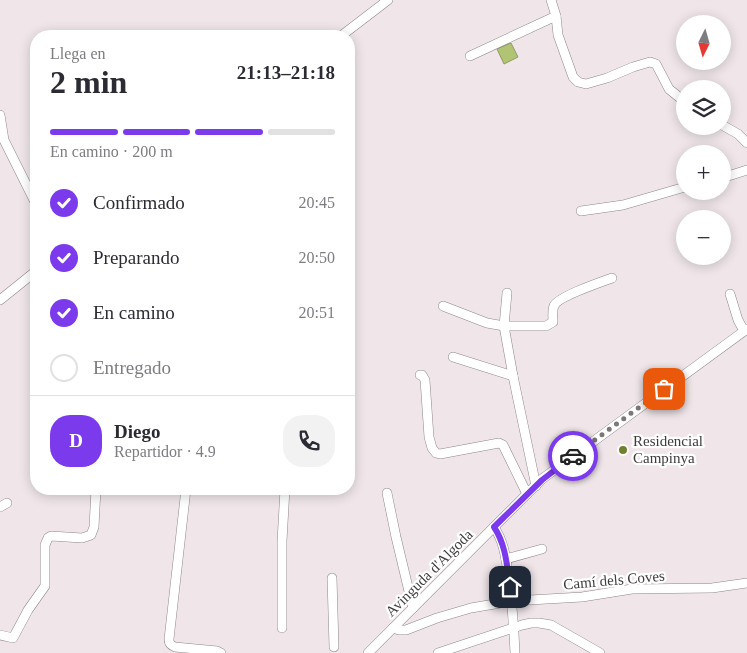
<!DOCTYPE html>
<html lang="es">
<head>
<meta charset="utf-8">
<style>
  body { margin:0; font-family:Georgia,serif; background:#f2f2f3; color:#2b2b33; height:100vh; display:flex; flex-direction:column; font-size:19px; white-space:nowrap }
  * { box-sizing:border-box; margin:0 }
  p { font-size:16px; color:#7c7c81 }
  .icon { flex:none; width:28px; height:28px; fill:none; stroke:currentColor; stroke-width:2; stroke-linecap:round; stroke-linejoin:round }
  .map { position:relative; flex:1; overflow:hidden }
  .details { position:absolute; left:30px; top:30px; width:325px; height:465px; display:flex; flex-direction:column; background:#fff; border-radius:20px; box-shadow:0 2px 12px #0003 }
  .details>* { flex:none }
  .needle { width:32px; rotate:185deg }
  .controls { position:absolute; left:676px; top:15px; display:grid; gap:10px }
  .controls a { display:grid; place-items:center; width:55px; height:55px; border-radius:50%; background:#fff; box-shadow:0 2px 12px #0003; font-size:25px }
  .pin { position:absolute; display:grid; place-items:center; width:42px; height:42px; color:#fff; margin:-21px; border-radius:10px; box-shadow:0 2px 8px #0006 }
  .courier { position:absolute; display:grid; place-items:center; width:50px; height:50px; margin:-25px; border:4px solid #7c3aed; border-radius:50%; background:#fff; color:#222; box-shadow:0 1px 6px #0007 }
  .headline em { font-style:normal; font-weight:600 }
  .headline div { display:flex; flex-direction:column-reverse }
  .headline { display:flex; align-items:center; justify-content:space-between; height:85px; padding:0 20px }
  h1 { font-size:32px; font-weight:600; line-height:38px }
  .bar { display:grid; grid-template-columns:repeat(4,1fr); gap:8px 5px; align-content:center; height:60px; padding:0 20px }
  .bar i { height:6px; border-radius:4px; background:#e1e1e2 }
  .bar .selected { background:#7c3aed }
  .bar p { grid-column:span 4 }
  .line { display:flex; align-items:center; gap:12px; padding:0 20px; border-top:1px solid #e1e1e2 }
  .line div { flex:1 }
  .round { display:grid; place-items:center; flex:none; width:52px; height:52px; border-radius:20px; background:#f2f2f3 }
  ol { padding:0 20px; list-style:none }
  li { display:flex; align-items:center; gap:15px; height:55px }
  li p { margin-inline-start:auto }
  li .icon { padding:5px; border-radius:50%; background:#7c3aed; color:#fff; stroke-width:4 }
  li:last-child { color:#7c7c81 }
  li i { width:28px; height:28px; border:2px solid #e1e1e2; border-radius:50% }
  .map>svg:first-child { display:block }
  .water { fill:#b1c474; stroke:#8f9b63 }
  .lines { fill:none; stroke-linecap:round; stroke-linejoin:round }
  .minor-casing { stroke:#8f8688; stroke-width:10 }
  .minor { stroke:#fff; stroke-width:9 }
  .done { stroke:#7d7779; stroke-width:5; stroke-dasharray:0 9 }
  .route { stroke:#7c3aed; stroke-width:6 }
  .poi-dot { fill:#718130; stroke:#fff; stroke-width:2 }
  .labels { text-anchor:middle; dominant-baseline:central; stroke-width:4.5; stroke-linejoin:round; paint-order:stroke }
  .poi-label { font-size:15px; fill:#3f3b3c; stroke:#fff; text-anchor:start }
  .street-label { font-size:15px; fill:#3f3b3c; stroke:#fff }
</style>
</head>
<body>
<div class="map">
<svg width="747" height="653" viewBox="0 0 747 653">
  <rect width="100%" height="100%" fill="#f0e6e9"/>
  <polygon class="water" points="511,43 518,57 504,64 497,49"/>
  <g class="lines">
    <defs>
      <g id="minor">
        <polyline points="551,0 556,16 558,35 573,77 578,82 586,84 607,78 633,67 650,62 656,64 669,89 685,102"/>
        <polyline points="341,36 388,0"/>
        <polyline points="470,56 556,16"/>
        <polyline points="0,115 4,140 36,204"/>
        <polyline points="722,125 738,134 747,143"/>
        <polyline points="722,178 747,170"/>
        <polyline points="581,211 623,205 685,187"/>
        <polyline points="507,293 504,326 513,376 536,486"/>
        <polyline points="730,294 738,320 744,331"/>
        <polyline points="0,300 36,271"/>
        <path d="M443,306L487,323L504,326H546L553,322C553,317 552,310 554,306C557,297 601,282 612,278"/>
        <polyline points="453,357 513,376"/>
        <polyline points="420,375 422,375 425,380 429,437 432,448 436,453 440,454 499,443 503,445 527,494"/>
        <path d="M186,489L169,639C169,644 171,645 175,647L217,651L221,653"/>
        <polyline points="387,493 396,537 413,608"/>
        <polyline points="0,507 7,503"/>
        <path d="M494,527C505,543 506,561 509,579C512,604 514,628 515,653"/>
        <polyline points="506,559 542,549"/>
        <polyline points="332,578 334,647"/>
        <polyline points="282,628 282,541 285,489"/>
        <polyline points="393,628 399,630 406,630 437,618 471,608 512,601 582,597 632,589 712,588 747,583"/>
        <polyline points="0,635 13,638 28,610 45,586 45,545 48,538 51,536 82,538 91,535 94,527 96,489"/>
        <polyline points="368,653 542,479 747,329"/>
        <polyline points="438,653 522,625 531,623 539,623 551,625 600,653"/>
      </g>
    </defs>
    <use href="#minor" class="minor-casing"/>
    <use href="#minor" class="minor"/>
  </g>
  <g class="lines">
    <polyline class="done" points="573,456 664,389"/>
    <path class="route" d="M510,587C507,566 506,545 494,527L542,480L573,456"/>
  </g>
  <circle class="poi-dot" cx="623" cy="450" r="5"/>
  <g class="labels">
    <g class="poi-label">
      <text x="633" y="441">Residencial<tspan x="633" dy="17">Campinya</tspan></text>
    </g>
    <g class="street-label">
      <text transform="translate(429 573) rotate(-45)">Avinguda d'Algoda</text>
      <text transform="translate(614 580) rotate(-5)">Camí dels Coves</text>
    </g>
  </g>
</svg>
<div class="controls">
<a><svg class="needle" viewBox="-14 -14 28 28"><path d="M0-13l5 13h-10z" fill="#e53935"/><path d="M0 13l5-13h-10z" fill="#7c7c81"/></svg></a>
<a><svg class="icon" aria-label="layers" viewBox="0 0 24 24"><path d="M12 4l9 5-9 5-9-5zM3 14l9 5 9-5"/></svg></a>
<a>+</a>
<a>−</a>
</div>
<div class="pin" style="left:664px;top:389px;background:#ea580c"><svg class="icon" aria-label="bag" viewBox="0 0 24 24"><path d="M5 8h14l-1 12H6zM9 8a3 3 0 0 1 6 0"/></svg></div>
<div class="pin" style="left:510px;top:587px;background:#1f2937"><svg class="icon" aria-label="home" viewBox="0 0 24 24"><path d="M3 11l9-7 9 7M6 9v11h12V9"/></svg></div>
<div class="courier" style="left:573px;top:456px"><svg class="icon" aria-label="car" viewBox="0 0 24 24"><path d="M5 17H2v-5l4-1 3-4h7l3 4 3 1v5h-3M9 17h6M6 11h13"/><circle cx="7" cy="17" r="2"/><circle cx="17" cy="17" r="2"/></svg></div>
<section class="details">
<div class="headline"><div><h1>2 min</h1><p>Llega en</p></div><em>21:13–21:18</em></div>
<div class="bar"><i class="selected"></i><i class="selected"></i><i class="selected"></i><i></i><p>En camino · 200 m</p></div>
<ol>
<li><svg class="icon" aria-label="check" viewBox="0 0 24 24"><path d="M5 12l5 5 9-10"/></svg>Confirmado<p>20:45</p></li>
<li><svg class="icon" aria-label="check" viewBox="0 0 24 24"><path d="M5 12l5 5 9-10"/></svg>Preparando<p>20:50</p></li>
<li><svg class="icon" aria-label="check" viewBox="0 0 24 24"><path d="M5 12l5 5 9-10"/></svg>En camino<p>20:51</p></li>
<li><i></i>Entregado</li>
</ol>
<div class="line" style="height:90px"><b class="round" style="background:#7c3aed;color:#fff">D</b><div><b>Diego</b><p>Repartidor · 4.9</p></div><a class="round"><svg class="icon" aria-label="phone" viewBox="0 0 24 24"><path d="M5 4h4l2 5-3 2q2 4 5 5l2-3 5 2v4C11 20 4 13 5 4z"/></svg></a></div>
</section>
</div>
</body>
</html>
